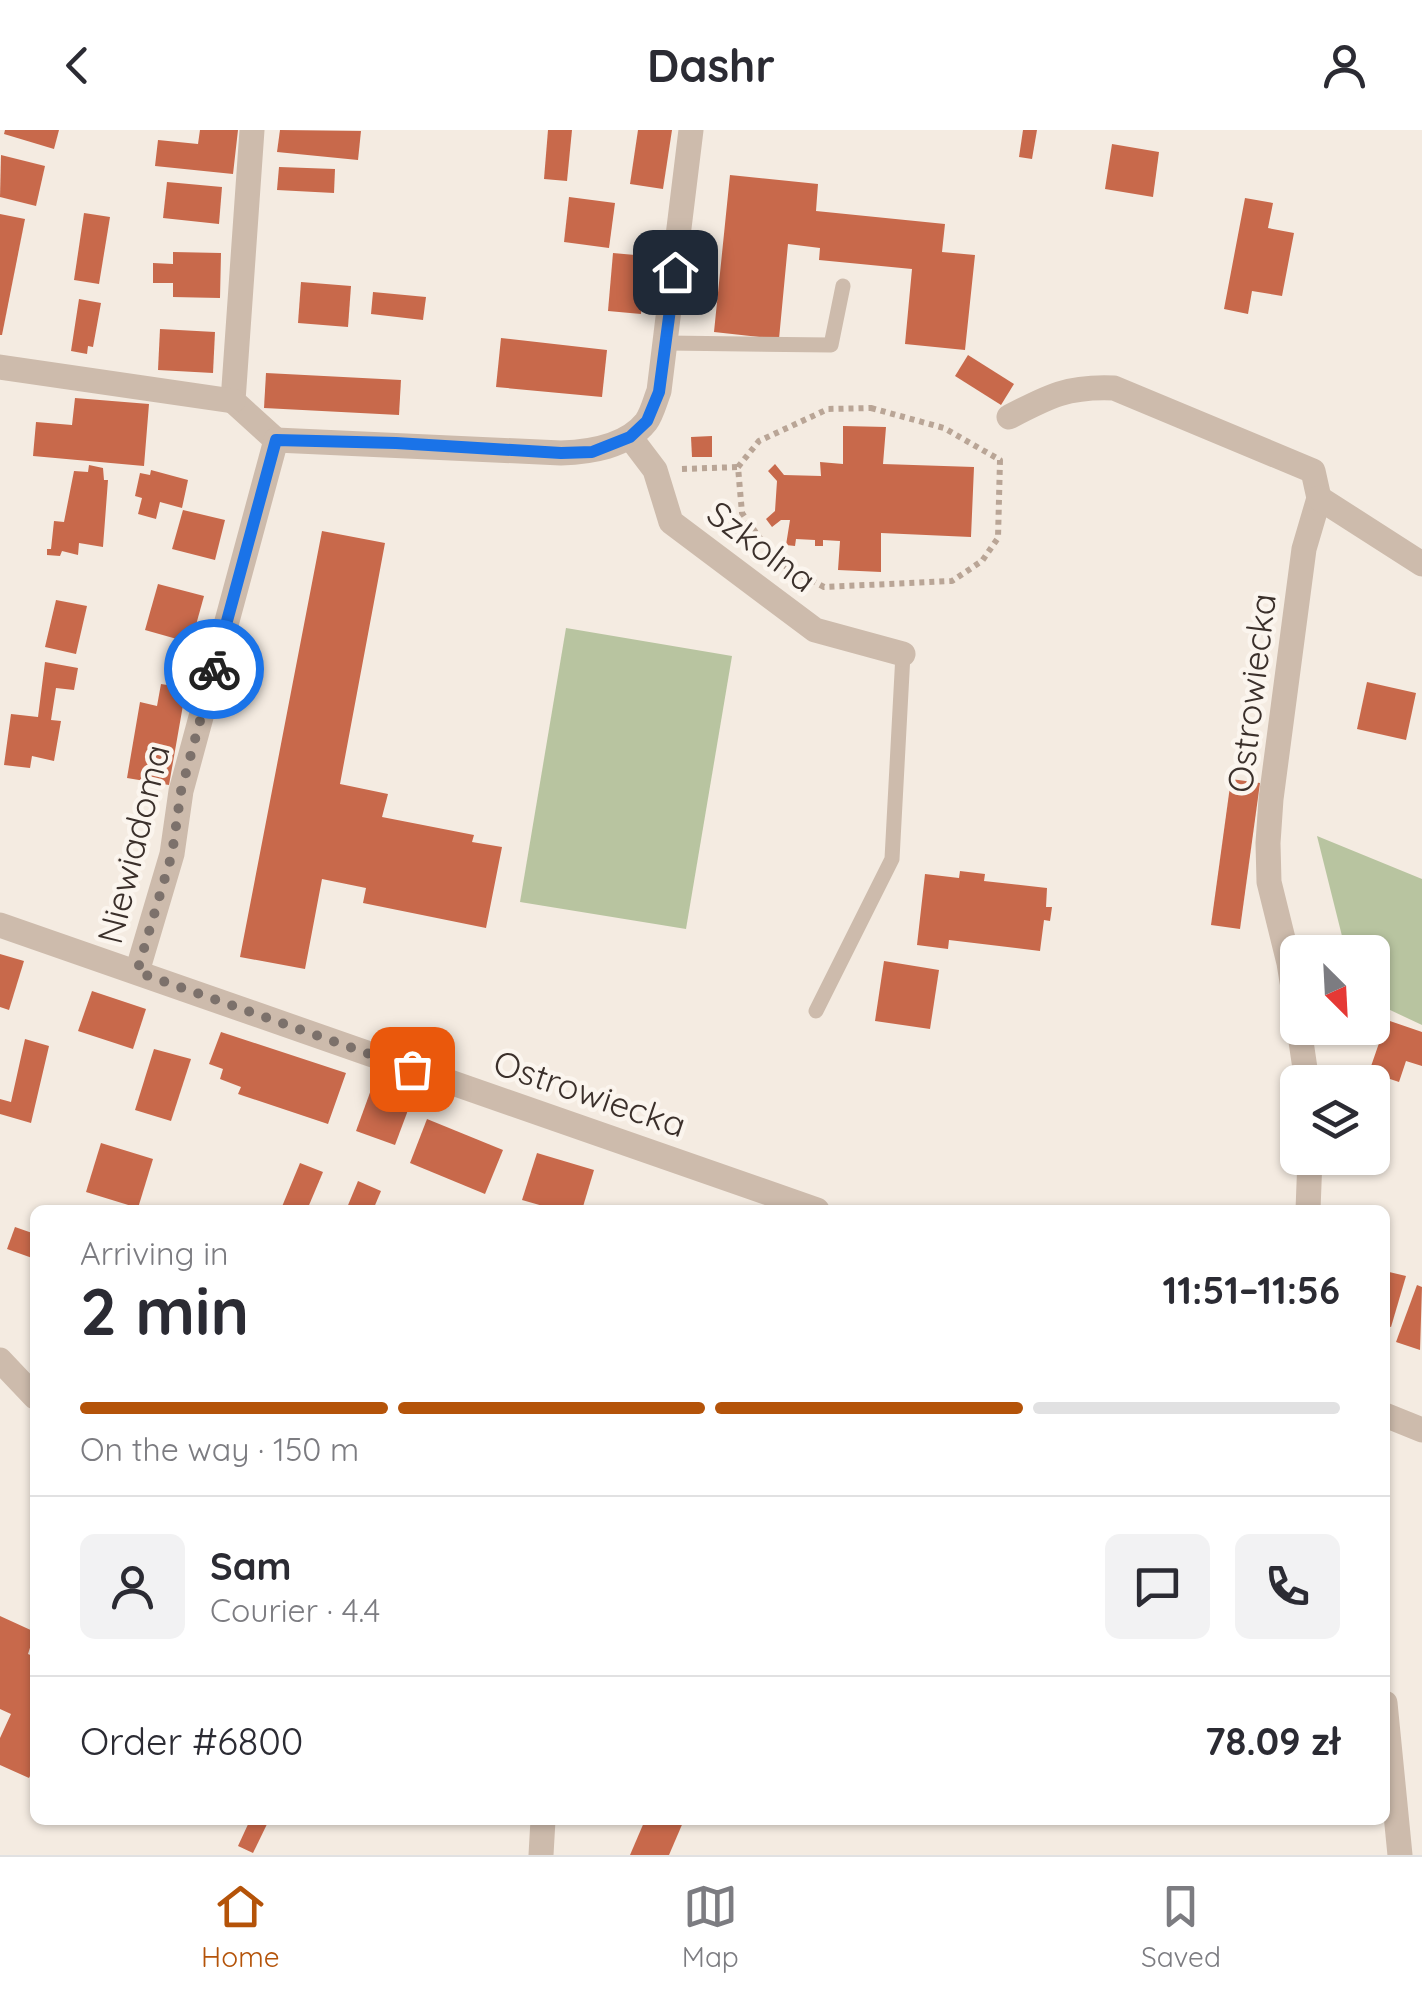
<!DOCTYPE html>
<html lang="en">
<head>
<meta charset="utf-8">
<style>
  body { margin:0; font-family:Quicksand,sans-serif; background:#f2f2f3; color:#2b2b33; height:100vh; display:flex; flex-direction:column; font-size:38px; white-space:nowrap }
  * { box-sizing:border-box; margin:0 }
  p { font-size:32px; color:#7c7c81 }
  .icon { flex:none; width:55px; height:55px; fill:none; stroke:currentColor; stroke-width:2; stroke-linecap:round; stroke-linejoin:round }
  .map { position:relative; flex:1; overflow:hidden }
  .sheet { position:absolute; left:30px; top:1075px; width:1360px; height:620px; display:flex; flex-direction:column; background:#fff; border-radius:15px; box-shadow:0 2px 8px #0004 }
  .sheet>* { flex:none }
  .needle { width:65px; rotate:156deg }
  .fabs { position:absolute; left:1280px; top:805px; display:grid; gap:20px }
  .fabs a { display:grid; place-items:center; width:110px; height:110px; border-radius:15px; background:#fff; box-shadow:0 2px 8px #0004; font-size:50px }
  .pin { position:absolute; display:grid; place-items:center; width:85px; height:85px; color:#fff; margin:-42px; border-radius:20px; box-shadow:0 5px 15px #0006 }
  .courier { position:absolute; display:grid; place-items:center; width:100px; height:100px; margin:-50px; border:8px solid #1a73e8; border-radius:50%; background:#fff; color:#222; box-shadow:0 2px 12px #0007 }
  .overview em { font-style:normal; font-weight:700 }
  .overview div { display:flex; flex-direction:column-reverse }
  .overview { display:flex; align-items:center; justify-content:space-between; height:170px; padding:0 50px }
  h1 { font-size:65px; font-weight:700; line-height:75px }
  .bar { display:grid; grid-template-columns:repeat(4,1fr); gap:15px 10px; align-content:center; height:120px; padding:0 50px }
  .bar i { height:12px; border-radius:8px; background:#e1e1e2 }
  .bar .active { background:#b45309 }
  .bar p { grid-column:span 4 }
  .line { display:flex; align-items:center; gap:25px; padding:0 50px; border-top:2px solid #e1e1e2 }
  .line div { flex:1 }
  .round { display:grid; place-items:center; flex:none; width:105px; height:105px; border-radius:15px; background:#f2f2f3 }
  header { display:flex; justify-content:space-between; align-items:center; height:130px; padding:0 50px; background:#fff; font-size:45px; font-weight:700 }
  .tabs { display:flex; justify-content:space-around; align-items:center; height:140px; border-top:2px solid #e1e1e2; background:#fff; font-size:28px; color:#7c7c81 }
  .tabs a { display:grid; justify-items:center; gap:5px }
  .tabs .active { color:#b45309 }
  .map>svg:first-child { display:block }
  .green { fill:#b8c4a0 }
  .building { fill:#c8694b }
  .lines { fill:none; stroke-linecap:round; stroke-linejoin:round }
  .path { stroke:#b9a596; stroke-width:6; stroke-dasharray:5 5; stroke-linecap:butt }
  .service { stroke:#cdbbac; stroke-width:15 }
  .minor { stroke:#cdbbac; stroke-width:25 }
  .tertiary { stroke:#cdbbac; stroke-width:25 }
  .done { stroke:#7c716b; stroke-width:10; stroke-dasharray:0 18 }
  .route { stroke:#1a73e8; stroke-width:12 }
  .labels { text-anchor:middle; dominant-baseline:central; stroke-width:9; stroke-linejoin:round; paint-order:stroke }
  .street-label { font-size:35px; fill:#3b302b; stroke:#fbf5ee }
</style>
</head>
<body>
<header><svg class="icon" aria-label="back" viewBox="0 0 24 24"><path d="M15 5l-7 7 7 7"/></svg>Dashr<svg class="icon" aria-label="person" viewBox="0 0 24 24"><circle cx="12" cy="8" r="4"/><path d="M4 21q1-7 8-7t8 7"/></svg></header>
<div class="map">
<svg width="1422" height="1725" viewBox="0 0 1422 1725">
  <rect width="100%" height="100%" fill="#f4ebe1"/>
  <g class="green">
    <polygon points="566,498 732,526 686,799 520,772"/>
    <polygon points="1317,706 1422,749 1422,895 1373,872 1372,822 1346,822"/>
  </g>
  <g class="building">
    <polygon points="5,0 59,0 54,19 4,4"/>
    <polygon points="200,0 238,0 233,44 155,36 158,10 198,14"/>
    <polygon points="280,0 361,1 358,30 277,22"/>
    <polygon points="548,0 572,0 567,51 544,49"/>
    <polygon points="638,0 672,0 663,59 630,54"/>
    <polygon points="1023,0 1037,0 1032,29 1019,27"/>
    <polygon points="1112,14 1159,22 1153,67 1105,59"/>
    <polygon points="1,25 45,36 36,76 0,67"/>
    <polygon points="279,37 335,39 334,63 277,60"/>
    <polygon points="730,45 818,54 816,81 945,94 942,122 975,125 965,220 905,214 912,139 819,130 820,118 788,114 779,209 714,202"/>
    <polygon points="167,52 222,57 219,94 163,88"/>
    <polygon points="569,67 615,73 609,118 564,112"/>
    <polygon points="1245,68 1273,73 1268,98 1294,103 1282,166 1252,161 1248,184 1224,179"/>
    <polygon points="84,83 110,87 99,154 74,150"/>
    <polygon points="0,84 25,89 2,205 0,205"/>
    <polygon points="173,122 221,123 220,168 173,167 173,153 153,153 153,133 173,134"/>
    <polygon points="613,123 646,126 641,184 608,181"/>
    <polygon points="301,152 351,156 348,197 298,193"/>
    <polygon points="373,162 426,167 423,190 371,184"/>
    <polygon points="79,169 101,173 93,217 88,216 87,224 71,221"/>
    <polygon points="160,199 215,202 213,243 158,240"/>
    <polygon points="501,208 607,220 602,267 496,257"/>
    <polygon points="968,225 1014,254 1001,275 955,246"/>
    <polygon points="266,243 401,250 399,285 264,278"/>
    <polygon points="75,268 149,274 144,336 33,326 36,292 72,295"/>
    <polygon points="843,296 886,297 883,334 974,337 971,407 881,403 881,442 838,440 840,411 823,410 823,416 815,416 815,410 796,409 795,416 786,415 790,390 781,390 772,397 766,389 775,381 777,351 768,341 775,334 784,345 821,346 820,332 843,334"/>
    <polygon points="712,306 712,327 692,327 691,307"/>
    <polygon points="89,335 103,338 104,350 108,350 103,417 79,413 78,425 62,421 60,426 47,425 47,419 51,419 54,391 64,392 74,341 88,342"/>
    <polygon points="151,340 188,350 182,378 160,372 156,389 138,384 142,368 135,366 140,343 150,345"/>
    <polygon points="183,380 225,390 215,430 172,419"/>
    <polygon points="322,401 385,413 340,654 388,664 382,687 474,705 472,712 502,717 486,798 363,773 366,758 322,749 305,839 240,827"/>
    <polygon points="158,454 204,466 191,513 145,500"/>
    <polygon points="56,470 87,476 76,524 45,517"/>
    <polygon points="45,532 78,538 74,560 56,558 51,590 61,591 54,631 32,626 30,638 4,635 11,584 38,587"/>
    <polygon points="1367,552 1416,563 1406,610 1357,599"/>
    <polygon points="161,554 186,558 169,655 127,648 140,572 157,576"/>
    <polygon points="1231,649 1260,653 1240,799 1211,795"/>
    <polygon points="960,741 985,744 984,751 1047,758 1046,777 1052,777 1050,791 1044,790 1040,821 949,810 948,819 917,815 925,744 959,748"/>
    <polygon points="0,824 24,831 9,880 0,877"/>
    <polygon points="884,831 939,840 930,899 875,891"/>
    <polygon points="92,861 146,879 133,919 78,901"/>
    <polygon points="1387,890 1422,902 1422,936 1406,931 1399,952 1369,942"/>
    <polygon points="221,902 346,943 328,994 238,964 241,957 220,949 223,939 209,934"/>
    <polygon points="25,909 49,916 31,993 0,984 0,969 11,972"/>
    <polygon points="154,919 191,929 171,991 135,980"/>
    <polygon points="372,957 411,972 395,1015 356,1001"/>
    <polygon points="427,989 503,1020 485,1064 410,1033"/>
    <polygon points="101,1013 153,1029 138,1078 86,1062"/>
    <polygon points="537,1023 594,1040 582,1080 557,1080 522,1070"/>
    <polygon points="300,1033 323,1042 307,1080 283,1080 281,1079"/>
    <polygon points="358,1051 381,1061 373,1080 346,1080"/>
    <polygon points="15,1097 35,1104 35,1129 7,1119"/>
    <polygon points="1385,1141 1406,1146 1391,1197 1385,1195"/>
    <polygon points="1417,1155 1422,1157 1420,1220 1396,1212"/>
    <polygon points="0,1486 35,1502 28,1524 35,1527 35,1636 29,1648 0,1635 0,1608 11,1584 0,1579"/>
    <polygon points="250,1690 269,1690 253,1723 238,1716"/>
    <polygon points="645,1690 684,1690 669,1725 630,1725"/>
  </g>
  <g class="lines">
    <g class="path">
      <polygon points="871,278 944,298 1000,330 998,408 982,431 952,451 824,457 776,431 742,383 738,337 759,311 828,279"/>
      <polyline points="682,339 738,337"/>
    </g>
    <g class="service">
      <polyline points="667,213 831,215 843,156"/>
      <polyline points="816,881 892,729 903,524"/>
    </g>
    <g class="minor">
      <polyline points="252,0 233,271 276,310"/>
      <polyline points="0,237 233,271"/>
      <path d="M1009,287C1049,266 1068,256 1114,258L1313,341L1319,368L1304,419L1271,669L1268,713L1269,752L1289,833L1298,888"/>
      <polyline points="630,307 655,340 671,392 815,500 903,524"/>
      <path d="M276,310L561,323C590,322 626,317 646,292C652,284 655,271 659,261L691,0"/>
      <polyline points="1319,368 1422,434"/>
      <polyline points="137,842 172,724 181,661 276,310"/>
      <polyline points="1299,898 1307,952"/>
      <polyline points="1308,1080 1310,1028"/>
      <polyline points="0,1230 35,1267"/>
      <polyline points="1385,1573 1400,1725"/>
      <polyline points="541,1725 543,1690"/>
    </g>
    <g class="tertiary">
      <polyline points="0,795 817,1080"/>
      <polyline points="1385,1285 1422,1300"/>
    </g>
  </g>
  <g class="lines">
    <polyline class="done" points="214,539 181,661 172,724 137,842 412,939"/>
    <polyline class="route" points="214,539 276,310 396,313 561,323 592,322 630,307 647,291 659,262 675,142"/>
  </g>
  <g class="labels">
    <g class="street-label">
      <text transform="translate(762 416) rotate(37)">Szkolna</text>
      <text transform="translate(1251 563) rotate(-83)">Ostrowiecka</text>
      <text transform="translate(133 714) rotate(-76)">Niewiadoma</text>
      <text transform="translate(590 963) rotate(19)">Ostrowiecka</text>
    </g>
  </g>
</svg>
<div class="fabs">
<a><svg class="needle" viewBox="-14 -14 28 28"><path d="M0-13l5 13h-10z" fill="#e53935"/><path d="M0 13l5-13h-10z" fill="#7c7c81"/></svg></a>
<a><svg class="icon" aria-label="layers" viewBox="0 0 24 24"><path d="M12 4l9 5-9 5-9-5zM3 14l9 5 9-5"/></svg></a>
</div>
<div class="pin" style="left:412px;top:939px;background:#ea580c"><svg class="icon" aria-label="bag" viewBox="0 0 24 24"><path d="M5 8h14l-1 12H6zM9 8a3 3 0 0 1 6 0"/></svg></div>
<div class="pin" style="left:675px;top:142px;background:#1f2937"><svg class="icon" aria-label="home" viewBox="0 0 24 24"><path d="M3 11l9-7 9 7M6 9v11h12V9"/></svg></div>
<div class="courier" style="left:214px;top:539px"><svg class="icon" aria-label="bike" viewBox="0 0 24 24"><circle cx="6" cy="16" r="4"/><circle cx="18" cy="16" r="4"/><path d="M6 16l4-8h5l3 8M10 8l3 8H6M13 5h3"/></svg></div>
<section class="sheet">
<div class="overview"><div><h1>2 min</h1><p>Arriving in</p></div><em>11:51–11:56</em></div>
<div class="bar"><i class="active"></i><i class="active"></i><i class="active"></i><i></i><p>On the way · 150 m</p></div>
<div class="line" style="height:180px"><a class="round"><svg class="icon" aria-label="person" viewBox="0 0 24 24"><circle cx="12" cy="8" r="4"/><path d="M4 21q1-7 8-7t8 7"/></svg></a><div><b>Sam</b><p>Courier · 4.4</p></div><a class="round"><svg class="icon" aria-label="chat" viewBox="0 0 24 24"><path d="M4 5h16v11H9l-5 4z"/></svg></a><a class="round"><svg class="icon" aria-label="phone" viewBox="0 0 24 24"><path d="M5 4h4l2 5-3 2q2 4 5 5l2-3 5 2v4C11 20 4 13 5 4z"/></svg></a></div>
<div class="line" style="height:130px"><div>Order #6800</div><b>78.09 zł</b></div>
</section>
</div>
<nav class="tabs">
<a class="active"><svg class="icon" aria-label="home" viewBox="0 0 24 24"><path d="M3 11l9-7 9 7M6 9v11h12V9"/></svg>Home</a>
<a><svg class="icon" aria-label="map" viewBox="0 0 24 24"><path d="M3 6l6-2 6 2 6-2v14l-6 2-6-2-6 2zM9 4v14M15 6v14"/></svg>Map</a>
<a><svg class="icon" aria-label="saved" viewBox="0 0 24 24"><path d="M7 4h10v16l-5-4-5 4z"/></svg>Saved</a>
</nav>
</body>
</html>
